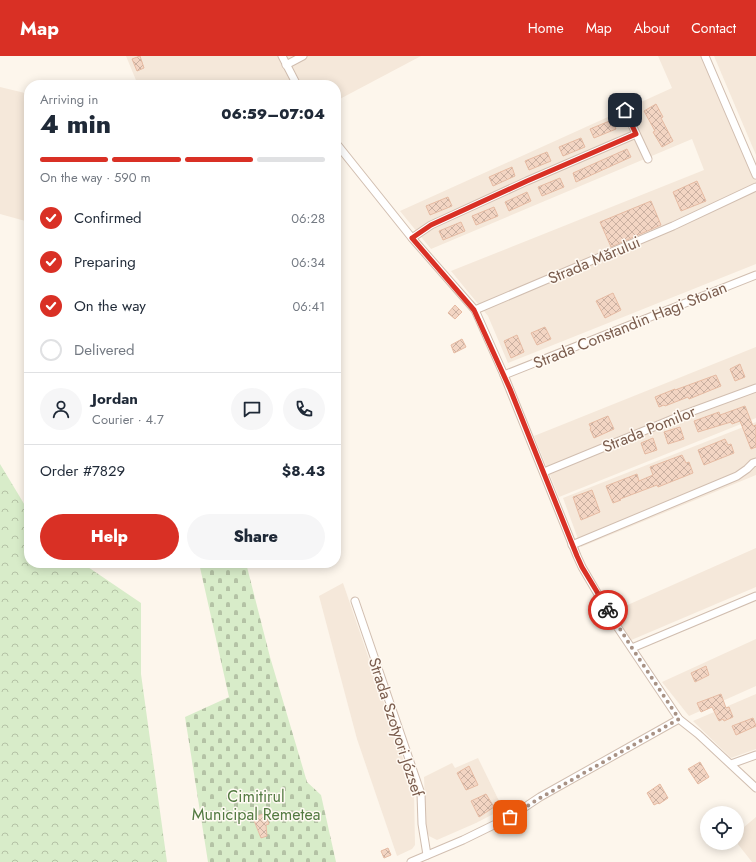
<!DOCTYPE html>
<html lang="en">
<head>
<meta charset="utf-8">
<style>
  body { margin:0; font-family:Jost,sans-serif; background:#f6f6f7; color:#1f2937; height:100vh; display:flex; flex-direction:column; font-size:15px; white-space:nowrap }
  * { box-sizing:border-box; margin:0 }
  p { font-size:13px; color:#747a83 }
  .icon { flex:none; width:22px; height:22px; fill:none; stroke:currentColor; stroke-width:2; stroke-linecap:round; stroke-linejoin:round }
  .map { position:relative; flex:1; overflow:hidden }
  .panel { position:absolute; left:24px; top:24px; width:317px; height:488px; display:flex; flex-direction:column; background:#fff; border-radius:16px; box-shadow:0 2px 10px #0003 }
  .panel>* { flex:none }
  .controls { position:absolute; left:700px; top:750px; display:grid; gap:8px }
  .controls a { display:grid; place-items:center; width:44px; height:44px; border-radius:50%; background:#fff; box-shadow:0 2px 10px #0003; font-size:20px }
  .pin { position:absolute; display:grid; place-items:center; width:34px; height:34px; color:#fff; margin:-17px; border-radius:8px; box-shadow:0 2px 6px #0006 }
  .courier { position:absolute; display:grid; place-items:center; width:40px; height:40px; margin:-20px; border:3px solid #d93025; border-radius:50%; background:#fff; color:#222; box-shadow:0 1px 5px #0007 }
  .summary em { font-style:normal; font-weight:800 }
  .summary div { display:flex; flex-direction:column-reverse }
  .summary { display:flex; align-items:center; justify-content:space-between; height:68px; padding:0 16px }
  h1 { font-size:26px; font-weight:800; line-height:30px }
  .bar { display:grid; grid-template-columns:repeat(4,1fr); gap:6px 4px; align-content:center; height:48px; padding:0 16px }
  .bar i { height:5px; border-radius:3px; background:#e0e1e3 }
  .bar .current { background:#d93025 }
  .bar p { grid-column:span 4 }
  .line { display:flex; align-items:center; gap:10px; padding:0 16px; border-top:1px solid #e0e1e3 }
  .line div { flex:1 }
  .round { display:grid; place-items:center; flex:none; width:42px; height:42px; border-radius:21px; background:#f6f6f7 }
  ol { padding:0 16px; list-style:none }
  li { display:flex; align-items:center; gap:12px; height:44px }
  li p { margin-inline-start:auto }
  li .icon { padding:4px; border-radius:50%; background:#d93025; color:#fff; stroke-width:4 }
  li:last-child { color:#747a83 }
  li i { width:22px; height:22px; border:2px solid #e0e1e3; border-radius:50% }
  .cta { display:flex; gap:8px; margin-top:auto; padding:8px 16px }
  .cta a { flex:1; height:46px; border-radius:24px; background:#d93025; color:#fff; font-size:16px; font-weight:800; line-height:46px; text-align:center }
  .cta a+a { background:#f6f6f7; color:#1f2937 }
  header { display:flex; align-items:center; gap:24px; box-sizing:border-box; height:56px; padding:0 20px; background:#d93025; color:#fff }
  header strong { font-size:19px }
  nav { display:flex; gap:22px; margin-inline-start:auto; font-size:14px }
  .map>svg:first-child { display:block }
  .residential { fill:#f5e8da }
  .forest { fill:url(#forest-crowns) }
  .cemetery { fill:url(#cemetery-stones) }
  .building { fill:url(#building-cross-hatch); stroke:#e6bba3 }
  .lines { fill:none; stroke-linecap:round; stroke-linejoin:round }
  .street-casing { stroke:#d1beb0; stroke-width:9 }
  .street { stroke:#fff; stroke-width:7 }
  .done { stroke:#a89285; stroke-width:4; stroke-dasharray:0 7.2 }
  .route { stroke:#d93025; stroke-width:5 }
  .labels { text-anchor:middle; dominant-baseline:central; stroke-width:3; stroke-linejoin:round; paint-order:stroke }
  .street-label { font-size:16px; fill:#7a5c4d; stroke:#fffaf3 }
  .park-label { font-size:16px; fill:#537a41; stroke:#fffaf3 }
</style>
</head>
<body>
<header>
<strong>Map</strong>
<nav><a>Home</a><a>Map</a><a>About</a><a>Contact</a></nav>
</header>
<div class="map">
<svg width="756" height="806" viewBox="0 0 756 806">
  <defs>
    <pattern id="forest-crowns" width="20" height="18" patternUnits="userSpaceOnUse"><rect width="20" height="18" fill="#d8ecc9"/><path d="M2 6a3 3 0 1 1 6 0M12 15a3 3 0 1 1 6 0" fill="none" stroke="#b4c2a5"/></pattern>
    <pattern id="cemetery-stones" width="16" height="16" patternUnits="userSpaceOnUse"><rect width="16" height="16" fill="#d8ecc9"/><path d="M2 7V4a2 2 0 0 1 4 0v3zM10 15v-3a2 2 0 0 1 4 0v3z" fill="#b4c2a5"/></pattern>
    <pattern id="building-cross-hatch" width="8" height="8" patternUnits="userSpaceOnUse"><rect width="8" height="8" fill="#f3d5c3"/><path d="M0 0l8 8M0 8l8-8" fill="none" stroke="#cab0a1"/></pattern>
  </defs>
  <rect width="100%" height="100%" fill="#fdf6ec"/>
  <g class="residential">
    <polygon points="126,0 421,0 336,45 336,29 138,29"/>
    <polygon points="658,0 703,0 756,125 756,208 508,307 488,260 451,215 704,114 692,83 431,193 400,155 672,32"/>
    <polygon points="714,0 756,0 756,99"/>
    <polygon points="0,31 29,38 29,166 0,158"/>
    <polygon points="756,291 756,362 559,441 534,380"/>
    <polygon points="756,366 756,419 581,491 563,442"/>
    <polygon points="756,492 756,531 629,585 614,555"/>
    <polygon points="343,527 414,735 415,789 412,793 397,800 357,683 319,540"/>
    <polygon points="756,583 756,630 689,660 662,626"/>
    <polygon points="756,638 756,693 731,702 693,665"/>
    <polygon points="478,702 503,753 476,767 437,784 429,780 426,773 424,721 452,707 455,712"/>
    <polygon points="756,761 756,806 752,806 737,787 737,777"/>
  </g>
  <polygon class="forest" points="0,408 29,456 29,507 82,507 141,547 141,618 167,806 0,806"/>
  <polygon class="cemetery" points="199,507 246,507 270,601 307,726 321,739 336,806 208,806 185,661 229,641"/>
  <g class="building">
    <polygon points="140,0 144,12 137,15 132,3"/>
    <polygon points="656,48 663,61 661,62 673,85 662,91 653,76 655,75 644,55"/>
    <polygon points="612,64 616,73 594,82 590,73"/>
    <polygon points="581,82 585,91 563,100 559,91"/>
    <polygon points="627,93 631,101 576,126 573,117"/>
    <polygon points="547,96 551,105 529,114 525,105"/>
    <polygon points="512,111 515,120 493,130 489,121"/>
    <polygon points="560,122 564,131 542,140 538,131"/>
    <polygon points="697,125 706,145 681,155 673,136"/>
    <polygon points="527,136 531,145 509,155 505,146"/>
    <polygon points="448,141 452,150 430,159 426,150"/>
    <polygon points="651,145 661,169 611,191 600,166"/>
    <polygon points="494,151 498,160 476,169 472,160"/>
    <polygon points="461,166 465,175 443,184 439,175"/>
    <polygon points="613,237 621,254 605,262 596,245"/>
    <polygon points="455,249 462,256 455,263 448,257"/>
    <polygon points="545,271 551,283 537,289 531,277"/>
    <polygon points="517,279 524,296 511,302 504,285"/>
    <polygon points="462,283 466,291 454,297 451,289"/>
    <polygon points="740,308 745,321 735,325 730,313"/>
    <polygon points="716,319 721,330 689,343 688,341 665,350 664,349 659,351 655,341 675,333 675,334"/>
    <polygon points="745,350 753,370 756,369 756,391 751,393 740,365 732,368 731,366 698,376 694,365 719,356 720,359"/>
    <polygon points="608,360 614,373 594,382 590,373 591,372 589,368"/>
    <polygon points="680,371 684,383 668,388 664,376"/>
    <polygon points="653,382 657,394 645,398 641,387"/>
    <polygon points="725,383 728,389 731,388 734,397 704,409 698,394"/>
    <polygon points="682,399 686,407 689,406 693,417 658,431 657,429 620,443 621,444 613,447 606,430 637,418 639,425 653,419 650,411"/>
    <polygon points="592,434 600,456 581,464 573,441"/>
    <polygon points="706,610 709,619 695,626 691,617"/>
    <polygon points="721,638 726,652 729,651 733,661 724,665 723,663 719,665 712,651 701,656 697,647"/>
    <polygon points="753,662 756,670 736,679 732,670"/>
    <polygon points="700,706 709,721 698,728 688,713"/>
    <polygon points="469,710 478,729 466,734 457,717"/>
    <polygon points="660,728 668,742 659,748 658,747 654,749 647,737"/>
    <polygon points="486,738 494,751 479,761 471,745"/>
    <polygon points="265,757 269,768 266,769 267,780 261,782 253,762"/>
    <polygon points="388,792 391,799 384,802 381,795"/>
  </g>
  <g class="lines">
    <defs>
      <g id="street">
        <polyline points="282,0 297,29"/>
        <polyline points="705,0 756,119"/>
        <polyline points="286,9 303,0"/>
        <polyline points="625,54 648,103"/>
        <polyline points="336,87 412,182 475,254 504,319 577,500 582,511 616,569 679,663 698,678 756,732"/>
        <polyline points="412,182 431,169 527,125 636,78"/>
        <polyline points="475,254 673,170 756,131"/>
        <polyline points="504,319 756,219"/>
        <polyline points="544,416 685,358 756,332"/>
        <polyline points="572,489 737,420 747,413 753,407 756,406"/>
        <polyline points="355,545 421,738 422,768 427,799"/>
        <polyline points="632,592 756,540"/>
        <polyline points="731,708 756,699"/>
        <polyline points="411,806 463,784 510,761 540,741 679,663"/>
      </g>
    </defs>
    <use href="#street" class="street-casing"/>
    <use href="#street" class="street"/>
  </g>
  <g class="lines">
    <polyline class="done" points="510,761 540,742 679,663 632,592 608,554"/>
    <polyline class="route" points="608,554 582,511 577,500 510,333 474,254 412,182 431,169 527,125 636,78 625,54"/>
  </g>
  <g class="labels">
    <g class="street-label">
      <text transform="translate(594 204) rotate(-23)">Strada Mărului</text>
      <text transform="translate(630 269) rotate(-22)">Strada Constandin Hagi Stoian</text>
      <text transform="translate(649 373) rotate(-22)">Strada Pomilor</text>
      <text transform="translate(396 671) rotate(72)">Strada Szotyori József</text>
    </g>
    <g class="park-label">
      <text x="256" y="740">Cimitirul<tspan x="256" dy="18">Municipal Remetea</tspan></text>
    </g>
  </g>
</svg>
<div class="controls">
<a><svg class="icon" aria-label="locate" viewBox="0 0 24 24"><circle cx="12" cy="12" r="6"/><path d="M12 2v4M12 18v4M2 12h4M18 12h4"/></svg></a>
</div>
<div class="pin" style="left:510px;top:761px;background:#ea580c"><svg class="icon" aria-label="bag" viewBox="0 0 24 24"><path d="M5 8h14l-1 12H6zM9 8a3 3 0 0 1 6 0"/></svg></div>
<div class="pin" style="left:625px;top:54px;background:#1f2937"><svg class="icon" aria-label="home" viewBox="0 0 24 24"><path d="M3 11l9-7 9 7M6 9v11h12V9"/></svg></div>
<div class="courier" style="left:608px;top:554px"><svg class="icon" aria-label="bike" viewBox="0 0 24 24"><circle cx="6" cy="16" r="4"/><circle cx="18" cy="16" r="4"/><path d="M6 16l4-8h5l3 8M10 8l3 8H6M13 5h3"/></svg></div>
<section class="panel">
<div class="summary"><div><h1>4 min</h1><p>Arriving in</p></div><em>06:59–07:04</em></div>
<div class="bar"><i class="current"></i><i class="current"></i><i class="current"></i><i></i><p>On the way · 590 m</p></div>
<ol>
<li><svg class="icon" aria-label="check" viewBox="0 0 24 24"><path d="M5 12l5 5 9-10"/></svg>Confirmed<p>06:28</p></li>
<li><svg class="icon" aria-label="check" viewBox="0 0 24 24"><path d="M5 12l5 5 9-10"/></svg>Preparing<p>06:34</p></li>
<li><svg class="icon" aria-label="check" viewBox="0 0 24 24"><path d="M5 12l5 5 9-10"/></svg>On the way<p>06:41</p></li>
<li><i></i>Delivered</li>
</ol>
<div class="line" style="height:72px"><a class="round"><svg class="icon" aria-label="person" viewBox="0 0 24 24"><circle cx="12" cy="8" r="4"/><path d="M4 21q1-7 8-7t8 7"/></svg></a><div><b>Jordan</b><p>Courier · 4.7</p></div><a class="round"><svg class="icon" aria-label="chat" viewBox="0 0 24 24"><path d="M4 5h16v11H9l-5 4z"/></svg></a><a class="round"><svg class="icon" aria-label="phone" viewBox="0 0 24 24"><path d="M5 4h4l2 5-3 2q2 4 5 5l2-3 5 2v4C11 20 4 13 5 4z"/></svg></a></div>
<div class="line" style="height:52px"><div>Order #7829</div><b>$8.43</b></div>
<div class="cta"><a>Help</a><a>Share</a></div>
</section>
</div>
</body>
</html>
